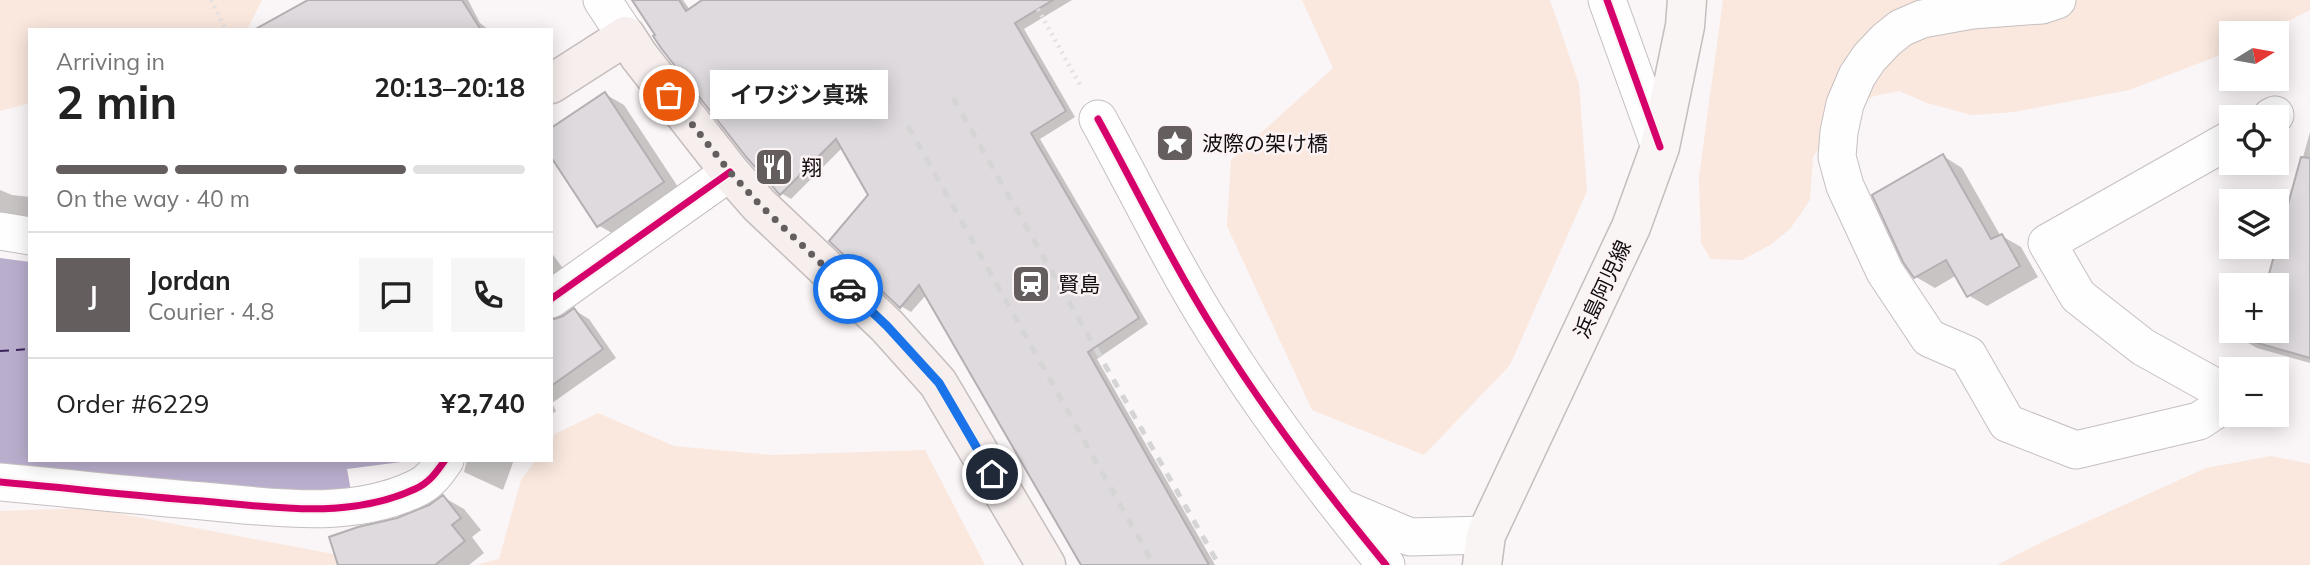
<!DOCTYPE html>
<html lang="en">
<head>
<meta charset="utf-8">
<style>
  body { margin:0; font-family:Mulish,"Noto Sans JP",sans-serif; background:#f6f6f6; color:#222; height:100vh; display:flex; flex-direction:column; font-size:26px; white-space:nowrap }
  * { box-sizing:border-box; margin:0 }
  p { font-size:23px; color:#767676 }
  .icon { flex:none; width:38px; height:38px; fill:none; stroke:currentColor; stroke-width:2; stroke-linecap:round; stroke-linejoin:round }
  .map { position:relative; flex:1; overflow:hidden }
  .drawer { position:absolute; left:28px; top:28px; width:525px; height:434px; display:flex; flex-direction:column; background:#fff; border-radius:0px; box-shadow:0 4px 18px #0003 }
  .drawer>* { flex:none }
  .needle { width:46px; rotate:79deg }
  .tools { position:absolute; left:2219px; top:21px; display:grid; gap:14px }
  .tools a { display:grid; place-items:center; width:70px; height:70px; border-radius:0px; background:#fff; box-shadow:0 4px 18px #0003; font-size:35px }
  .pin { position:absolute; display:grid; place-items:center; width:60px; height:60px; color:#fff; margin:-30px; border:4px solid #fff; border-radius:50%; box-shadow:0 2px 7px #0007 }
  .courier { position:absolute; display:grid; place-items:center; width:70px; height:70px; margin:-35px; border:5px solid #1a73e8; border-radius:50%; background:#fff; color:#222; box-shadow:0 2px 9px #0007 }
  .bubble { position:absolute; height:49px; border-radius:0px; background:#fff; box-shadow:0 4px 18px #0003; font-size:23px; font-weight:700; line-height:49px; text-align:center }
  .overview em { font-style:normal; font-weight:700 }
  .overview div { display:flex; flex-direction:column-reverse }
  .overview { display:flex; align-items:center; justify-content:space-between; height:119px; padding:0 28px }
  h1 { font-size:46px; font-weight:700; line-height:52px }
  .bar { display:grid; grid-template-columns:repeat(4,1fr); gap:10px 7px; align-content:center; height:84px; padding:0 28px }
  .bar i { height:9px; border-radius:5px; background:#e0e0e0 }
  .bar .selected { background:#645e5f }
  .bar p { grid-column:span 4 }
  .line { display:flex; align-items:center; gap:18px; padding:0 28px; border-top:2px solid #e0e0e0 }
  .line div { flex:1 }
  .round { display:grid; place-items:center; flex:none; width:74px; height:74px; border-radius:0px; background:#f6f6f6 }
  .map>svg:first-child { display:block }
  .green { fill:#fae8de }
  .water { fill:#baaecd }
  .shadow { fill:#0003 }
  .lines { fill:none; stroke-linecap:round; stroke-linejoin:round }
  .ferry { stroke:#3b245a; stroke-width:2; stroke-dasharray:9 7; stroke-linecap:butt }
  .building { fill:#dedadd; stroke:#b4afb2; stroke-width:2 }
  .minor-casing { stroke:#c6bfc1; stroke-width:39 }
  .major-casing { stroke:#c6bdbd; stroke-width:41 }
  .highway-casing { stroke:#c6bdbd; stroke-width:41 }
  .path { stroke:#e2e0e1; stroke-width:4.5; stroke-dasharray:2 5; stroke-linecap:butt }
  .minor { stroke:#fefefe; stroke-width:37 }
  .major { stroke:#f9f5f4; stroke-width:38 }
  .highway { stroke:#f6efee; stroke-width:38 }
  .rail { stroke:#d6d5d5; stroke-width:5; stroke-dasharray:9 9; stroke-linecap:butt }
  .cycleway-casing { stroke:#fcf3f5; stroke-width:11 }
  .cycleway { stroke:#d6006c; stroke-width:7 }
  .done { stroke:#645e5f; stroke-width:7; stroke-dasharray:0 12.6 }
  .route { stroke:#1a73e8; stroke-width:9 }
  .labels { text-anchor:middle; dominant-baseline:central; stroke-width:5; stroke-linejoin:round; paint-order:stroke }
  .poi-label { font-size:21px; fill:#130c0e; stroke:#fcf3f5; text-anchor:start }
  .street-label { font-size:21px; fill:#130c0e; stroke:#fcf3f5 }
</style>
</head>
<body>
<div class="map">
<svg width="2310" height="565" viewBox="0 0 2310 565">
  <rect width="100%" height="100%" fill="#faf5f6"/>
  <g class="green">
    <polygon points="0,0 262,0 247,30 30,30 30,103 0,111"/>
    <polygon points="1302,0 1550,0 1579,84 1587,191 1510,365 1424,455 1312,410 1227,226 1231,160 1333,68"/>
    <polygon points="1723,0 2310,0 2310,10 2265,33 2231,33 2231,51 2129,90 2014,112 1972,115 1927,103 1899,91 1874,96 1841,114 1813,157 1810,200 1790,229 1770,245 1742,260 1711,259 1701,243 1699,177"/>
    <polygon points="598,413 674,446 772,455 925,450 985,565 475,565 499,559 521,480 536,460 551,460 551,439 555,434"/>
    <polygon points="2271,456 2310,464 2310,565 1997,565 2044,541 2206,468"/>
    <polygon points="90,508 349,557 366,565 0,565 0,511"/>
  </g>
  <polygon class="water" points="0,258 30,262 30,460 409,461 347,469 351,491 315,497 0,465"/>
  <g class="shadow">
    <polygon points="312,0 468,0 480,23 489,30 271,30"/>
    <polygon points="634,0 683,0 690,10 705,0 1072,0 1024,29 1075,117 1040,139 1148,324 1097,359 1215,565 1083,565 927,294 911,312 901,306 870,196 842,148 791,199 781,193 657,35"/>
    <polygon points="605,94 624,105 682,193 617,236 598,225"/>
    <polygon points="2310,132 2310,363 2257,348 2236,336 2244,331 2277,331 2277,285 2267,285"/>
    <polygon points="1943,156 1962,168 2000,235 2021,247 2038,277 1987,306 1968,295 1957,275 1935,288 1916,277"/>
    <polygon points="0,190 12,195 30,197 30,219 0,223"/>
    <polygon points="551,252 565,271 551,292"/>
    <polygon points="574,310 589,319 616,358 552,403 556,411 551,415 551,321"/>
    <polygon points="467,460 514,460 503,490 464,472"/>
    <polygon points="443,497 464,509 481,530 472,537 484,553 469,565 340,565 398,520 430,507"/>
  </g>
  <g class="lines">
    <polyline class="ferry" points="0,351 30,349"/>
  </g>
  <g class="building">
    <polygon points="308,0 462,0 481,30 254,30"/>
    <polygon points="632,0 679,0 686,11 702,0 1053,0 1015,23 1066,111 1031,133 1139,318 1088,352 1209,565 1081,565 919,285 900,308 829,241 868,195 836,139 780,195 747,158 661,48 653,36 655,35"/>
    <polygon points="605,92 664,182 597,227 551,157 551,128"/>
    <polygon points="1943,154 1991,239 2002,234 2020,266 1967,297 1946,260 1914,278 1903,262 1872,195"/>
    <polygon points="2301,157 2310,158 2310,358 2233,336 2241,331 2277,331 2277,285 2266,285"/>
    <polygon points="574,308 603,349 551,386 551,320 563,316"/>
    <polygon points="443,495 461,518 452,525 465,541 435,565 338,565 329,537 358,527 397,518 429,505"/>
  </g>
  <g class="lines">
    <defs>
      <g id="minor">
        <polyline points="602,0 626,36"/>
        <polyline points="1607,0 1660,147"/>
        <polyline points="2057,0 2042,5 1972,10 1922,19 1901,28 1886,40 1869,58 1857,76 1845,104 1839,132 1837,157 1845,186 1885,272 1929,338 1968,355 2007,423 2076,450 2199,421 2231,400"/>
        <polyline points="2271,117 2275,115"/>
        <path d="M1098,119C1137,190 1173,265 1216,333C1267,415 1325,491 1386,565"/>
        <polyline points="2231,139 2047,243 2078,296 2143,347 2231,396"/>
        <polyline points="0,231 30,236"/>
        <polyline points="551,299 730,172"/>
        <path d="M0,482C68,488 135,496 203,501C272,507 349,520 415,489C429,483 436,473 445,460"/>
        <polyline points="1344,509 1410,537 1486,535"/>
      </g>
      <polyline id="major" points="1482,565 1486,535 1631,227 1660,147 1685,26 1687,0"/>
      <polyline id="highway" points="551,84 626,36 639,56 730,172 759,205 887,326 938,383 1046,565"/>
    </defs>
    <use href="#minor" class="minor-casing"/>
    <use href="#major" class="major-casing"/>
    <use href="#highway" class="highway-casing"/>
    <g class="path">
      <polyline points="211,0 226,30"/>
      <polyline points="1038,9 1081,87"/>
    </g>
    <use href="#minor" class="minor"/>
    <use href="#major" class="major"/>
    <use href="#highway" class="highway"/>
    <g class="rail">
      <polyline points="953,98 1219,565"/>
      <polyline points="908,126 1154,565"/>
    </g>
    <defs>
      <g id="cycleway">
        <polyline points="1607,0 1660,147"/>
        <path d="M1098,119C1137,190 1173,265 1216,333C1267,415 1325,491 1386,565"/>
        <polyline points="551,299 730,172"/>
        <path d="M0,482C68,488 135,496 203,501C272,507 349,520 415,489C429,483 436,473 445,460"/>
      </g>
    </defs>
    <use href="#cycleway" class="cycleway-casing"/>
    <use href="#cycleway" class="cycleway"/>
  </g>
  <g class="lines">
    <polyline class="done" points="669,95 730,172 760,205 848,289"/>
    <polyline class="route" points="848,289 887,326 939,383 992,474"/>
  </g>
  <defs>
    <symbol id="sight-square" viewBox="-11 -11 22 22"><rect x="-9" y="-9" width="18" height="18" rx="4" fill="#645e5f" stroke="#fcf3f5"/><path d="M0-6L1.8-2.2L6-1.7L2.9 1.2L3.7 5.4L0 3.3L-3.7 5.4L-2.9 1.2L-6-1.7L-1.8-2.2Z" fill="#fff"/></symbol>
    <symbol id="restaurant-square" viewBox="-11 -11 22 22"><rect x="-9" y="-9" width="18" height="18" rx="4" fill="#645e5f" stroke="#fcf3f5"/><path d="M-5-6h1v4h1v-4h1v4h1v-4h1v5L-1.5 .5V6h-2V.5L-5-1ZM5-6V6H3V1.5H1.5Q1.5-4 5-6Z" fill="#fff"/></symbol>
    <symbol id="station-square" viewBox="-11 -11 22 22"><rect x="-9" y="-9" width="18" height="18" rx="4" fill="#645e5f" stroke="#fcf3f5"/><path d="M-3-6H3Q5-6 5-4V2Q5 4 3 4L4.5 6H3L1.5 4h-3L-3 6H-4.5L-3 4Q-5 4-5 2V-4Q-5-6-3-6ZM-3.5-4v3h7v-3ZM-3.5 1v1.5H-2V1ZM2 1v1.5H3.5V1Z" fill="#fff"/></symbol>
  </defs>
  <g fill-rule="evenodd">
    <use href="#sight-square" x="1153" y="121" width="44" height="44"/>
    <use href="#restaurant-square" x="752" y="145" width="44" height="44"/>
    <use href="#station-square" x="1009" y="262" width="44" height="44"/>
  </g>
  <g class="labels">
    <g class="poi-label">
      <text x="1202" y="143">波際の架け橋</text>
      <text x="801" y="167">翔</text>
      <text x="1058" y="284">賢島</text>
    </g>
    <g class="street-label">
      <text transform="translate(1602 289) rotate(-65)">浜島阿児線</text>
    </g>
  </g>
</svg>
<div class="tools">
<a><svg class="needle" viewBox="-14 -14 28 28"><path d="M0-13l5 13h-10z" fill="#e53935"/><path d="M0 13l5-13h-10z" fill="#767676"/></svg></a>
<a><svg class="icon" aria-label="locate" viewBox="0 0 24 24"><circle cx="12" cy="12" r="6"/><path d="M12 2v4M12 18v4M2 12h4M18 12h4"/></svg></a>
<a><svg class="icon" aria-label="layers" viewBox="0 0 24 24"><path d="M12 4l9 5-9 5-9-5zM3 14l9 5 9-5"/></svg></a>
<a>+</a>
<a>−</a>
</div>
<div class="pin" style="left:669px;top:95px;background:#ea580c"><svg class="icon" aria-label="bag" viewBox="0 0 24 24"><path d="M5 8h14l-1 12H6zM9 8a3 3 0 0 1 6 0"/></svg></div>
<div class="pin" style="left:992px;top:474px;background:#1f2937"><svg class="icon" aria-label="home" viewBox="0 0 24 24"><path d="M3 11l9-7 9 7M6 9v11h12V9"/></svg></div>
<div class="courier" style="left:848px;top:289px"><svg class="icon" aria-label="car" viewBox="0 0 24 24"><path d="M5 17H2v-5l4-1 3-4h7l3 4 3 1v5h-3M9 17h6M6 11h13"/><circle cx="7" cy="17" r="2"/><circle cx="17" cy="17" r="2"/></svg></div>
<div class="bubble" style="left:710px;top:70px;width:178px">イワジン真珠</div>
<section class="drawer">
<div class="overview"><div><h1>2 min</h1><p>Arriving in</p></div><em>20:13–20:18</em></div>
<div class="bar"><i class="selected"></i><i class="selected"></i><i class="selected"></i><i></i><p>On the way · 40 m</p></div>
<div class="line" style="height:126px"><b class="round" style="background:#645e5f;color:#fff">J</b><div><b>Jordan</b><p>Courier · 4.8</p></div><a class="round"><svg class="icon" aria-label="chat" viewBox="0 0 24 24"><path d="M4 5h16v11H9l-5 4z"/></svg></a><a class="round"><svg class="icon" aria-label="phone" viewBox="0 0 24 24"><path d="M5 4h4l2 5-3 2q2 4 5 5l2-3 5 2v4C11 20 4 13 5 4z"/></svg></a></div>
<div class="line" style="height:91px"><div>Order #6229</div><b>¥2,740</b></div>
</section>
</div>
</body>
</html>
